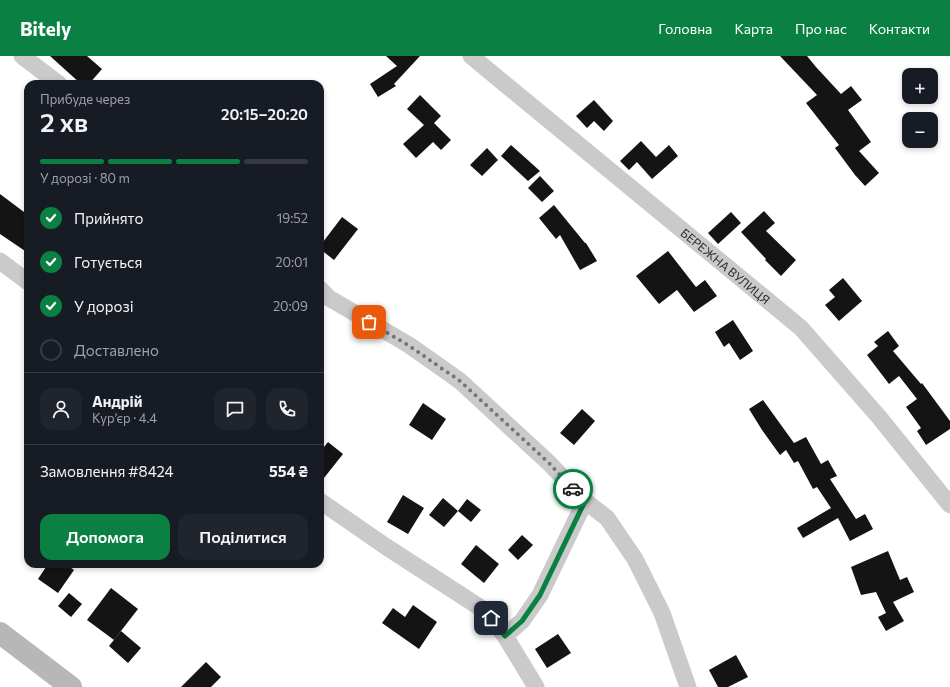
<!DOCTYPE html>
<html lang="uk">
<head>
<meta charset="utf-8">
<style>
  body { margin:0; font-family:Commissioner,sans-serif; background:#20242c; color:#f1f3f6; height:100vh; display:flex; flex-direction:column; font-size:15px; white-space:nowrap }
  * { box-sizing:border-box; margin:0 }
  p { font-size:13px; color:#9ea1a6 }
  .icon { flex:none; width:22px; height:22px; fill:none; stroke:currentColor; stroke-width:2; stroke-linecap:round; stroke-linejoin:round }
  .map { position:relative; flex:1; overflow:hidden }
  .sheet { position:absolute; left:24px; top:24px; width:300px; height:488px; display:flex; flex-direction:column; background:#171b24; border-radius:12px; box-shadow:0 2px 6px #0003 }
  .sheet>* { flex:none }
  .tools { position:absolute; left:902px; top:12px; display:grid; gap:8px }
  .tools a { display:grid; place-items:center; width:36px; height:36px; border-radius:8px; background:#171b24; box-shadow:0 2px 6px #0003; font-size:20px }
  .pin { position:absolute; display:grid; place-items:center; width:34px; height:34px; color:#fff; margin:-17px; border-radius:8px; box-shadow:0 2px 6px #0006 }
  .courier { position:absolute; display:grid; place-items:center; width:40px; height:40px; margin:-20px; border:3px solid #0b8043; border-radius:50%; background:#fff; color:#222; box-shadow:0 1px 5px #0007 }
  .head em { font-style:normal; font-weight:600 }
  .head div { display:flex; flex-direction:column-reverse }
  .head { display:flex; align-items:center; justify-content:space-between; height:68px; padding:0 16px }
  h1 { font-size:26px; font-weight:600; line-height:30px }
  .bar { display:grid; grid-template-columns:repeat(4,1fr); gap:6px 4px; align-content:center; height:48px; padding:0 16px }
  .bar i { height:5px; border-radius:3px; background:#363941 }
  .bar .current { background:#0b8043 }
  .bar p { grid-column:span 4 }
  .line { display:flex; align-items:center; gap:10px; padding:0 16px; border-top:1px solid #363941 }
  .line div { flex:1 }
  .round { display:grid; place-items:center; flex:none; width:42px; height:42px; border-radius:12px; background:#20242c }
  ol { padding:0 16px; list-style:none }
  li { display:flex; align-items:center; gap:12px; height:44px }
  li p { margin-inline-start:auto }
  li .icon { padding:4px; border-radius:50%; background:#0b8043; color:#fff; stroke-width:4 }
  li:last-child { color:#9ea1a6 }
  li i { width:22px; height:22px; border:2px solid #363941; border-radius:50% }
  .button { display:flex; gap:8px; margin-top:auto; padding:8px 16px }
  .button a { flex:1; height:46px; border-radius:12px; background:#0b8043; color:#fff; font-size:16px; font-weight:600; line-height:46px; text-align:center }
  .button a+a { background:#20242c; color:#f1f3f6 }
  header { display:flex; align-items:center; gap:24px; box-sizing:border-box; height:56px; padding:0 20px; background:#0b8043; color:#fff }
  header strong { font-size:19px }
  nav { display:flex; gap:22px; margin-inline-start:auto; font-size:14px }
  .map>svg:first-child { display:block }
  .building { fill:#141414 }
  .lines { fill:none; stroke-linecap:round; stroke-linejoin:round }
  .street { stroke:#cacaca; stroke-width:17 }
  .secondary { stroke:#b7b7b7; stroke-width:22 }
  .done { stroke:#767676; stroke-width:4; stroke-dasharray:0 7.2 }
  .route { stroke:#0b8043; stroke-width:5 }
  .labels { text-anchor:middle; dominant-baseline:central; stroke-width:4; stroke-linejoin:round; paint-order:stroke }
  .street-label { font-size:12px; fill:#2d2d2d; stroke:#fff }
</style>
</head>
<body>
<header>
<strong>Bitely</strong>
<nav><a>Головна</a><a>Карта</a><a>Про нас</a><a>Контакти</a></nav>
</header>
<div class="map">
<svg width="950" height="631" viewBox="0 0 950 631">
  <rect width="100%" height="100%" fill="#fff"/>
  <g class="building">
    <polygon points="50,0 87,0 102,13 89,28 81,28"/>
    <polygon points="386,0 420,0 394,28 396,30 378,41 370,28 397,10"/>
    <polygon points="780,0 807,0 816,11 841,38 851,30 862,44 848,54 871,86 859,95 879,117 865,130 855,119 835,92 839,89 806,47 817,39"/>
    <polygon points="420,39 441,60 434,67 451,84 441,94 433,86 416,102 403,88 424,69 407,53"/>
    <polygon points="594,44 613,65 604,75 594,65 587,72 576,60"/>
    <polygon points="641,85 656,101 669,89 678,100 652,123 637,106 629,114 620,105"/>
    <polygon points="511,89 540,115 528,125 501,100"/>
    <polygon points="487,92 498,104 482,120 470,109"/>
    <polygon points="540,120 554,135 542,146 528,132"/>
    <polygon points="0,138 28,159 28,197 0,178"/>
    <polygon points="554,149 585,187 586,187 597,205 580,214 560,179 556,183 539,162"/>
    <polygon points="764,155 775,167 766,175 796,204 781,220 765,204 766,203 741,176"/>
    <polygon points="731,156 741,167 718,188 708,177"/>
    <polygon points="342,161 358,173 334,204 320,193 320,190"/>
    <polygon points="668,195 696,231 705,224 717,240 694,256 677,234 659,248 636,220"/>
    <polygon points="843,222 862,245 839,265 825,249 835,241 829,234"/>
    <polygon points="733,264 753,295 740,304 729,287 724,291 715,276"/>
    <polygon points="888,275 899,290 893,295 921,328 922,327 950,365 950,373 926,389 917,375 921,372 906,351 917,343 899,320 889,328 867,299 878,290 874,286"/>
    <polygon points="763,344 794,387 806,381 821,408 828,404 837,420 830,423 856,463 865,458 873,473 850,485 838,462 803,482 797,472 831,452 817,431 813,433 798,405 794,407 786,394 780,399 762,374 749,353"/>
    <polygon points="423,347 446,363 432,384 409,369"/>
    <polygon points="582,353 595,365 574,389 560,377"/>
    <polygon points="328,386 343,398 320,427 320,396"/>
    <polygon points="403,439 424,452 408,478 387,466"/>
    <polygon points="443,442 458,455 444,471 429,459"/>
    <polygon points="467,443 481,454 471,466 458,455"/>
    <polygon points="522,479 533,489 518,504 508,494"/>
    <polygon points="476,489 499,508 484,527 461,508"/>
    <polygon points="888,495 900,524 907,521 914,536 893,546 904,565 886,575 878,561 886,557 876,536 861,539 851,511"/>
    <polygon points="48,508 66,508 74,514 58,537 38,523"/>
    <polygon points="111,532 138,553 114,584 87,564"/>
    <polygon points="69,537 82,548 71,561 58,550"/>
    <polygon points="413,549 437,566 419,593 382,567 393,552 405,561"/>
    <polygon points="121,575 141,592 128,607 109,590"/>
    <polygon points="558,578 571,597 547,612 535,593"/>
    <polygon points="736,599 748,621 728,631 718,631 709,614"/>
    <polygon points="206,606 221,621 211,631 181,631"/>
  </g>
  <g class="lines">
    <g class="street">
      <polyline points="22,0 59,28"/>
      <path id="s1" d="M471,0L801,272L879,361L950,449"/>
      <polyline points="0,205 28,226"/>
      <polyline points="320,233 329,242 409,289 460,325 549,407 585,445 607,462 635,503 662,557 688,631"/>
      <polyline points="320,445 385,490 484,554 505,580 536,631"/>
      <polyline points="505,580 522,565 540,539 585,445"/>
    </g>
    <polyline class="secondary" points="0,577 71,631"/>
  </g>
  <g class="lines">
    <polyline class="done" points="369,266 408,289 460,325 549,407 573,433"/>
    <polyline class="route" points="491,562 505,580 522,565 540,539 585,445 573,433"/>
  </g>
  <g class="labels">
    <g class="street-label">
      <text stroke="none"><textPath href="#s1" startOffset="330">БЕРЕЖНА ВУЛИЦЯ</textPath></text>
    </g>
  </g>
</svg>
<div class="tools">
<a>+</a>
<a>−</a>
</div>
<div class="pin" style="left:369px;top:266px;background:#ea580c"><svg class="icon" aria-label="bag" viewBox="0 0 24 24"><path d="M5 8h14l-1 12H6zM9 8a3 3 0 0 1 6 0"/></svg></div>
<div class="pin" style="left:491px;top:562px;background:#1f2937"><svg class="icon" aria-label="home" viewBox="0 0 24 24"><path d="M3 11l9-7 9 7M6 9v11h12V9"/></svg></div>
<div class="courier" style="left:573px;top:433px"><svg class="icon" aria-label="car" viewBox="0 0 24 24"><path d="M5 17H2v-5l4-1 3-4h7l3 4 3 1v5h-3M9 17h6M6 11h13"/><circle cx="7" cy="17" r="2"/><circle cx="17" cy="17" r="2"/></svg></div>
<section class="sheet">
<div class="head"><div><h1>2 хв</h1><p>Прибуде через</p></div><em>20:15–20:20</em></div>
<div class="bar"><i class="current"></i><i class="current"></i><i class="current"></i><i></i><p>У дорозі · 80 m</p></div>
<ol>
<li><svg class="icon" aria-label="check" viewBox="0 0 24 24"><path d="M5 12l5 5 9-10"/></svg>Прийнято<p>19:52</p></li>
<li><svg class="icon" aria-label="check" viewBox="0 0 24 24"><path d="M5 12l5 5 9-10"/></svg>Готується<p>20:01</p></li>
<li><svg class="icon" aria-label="check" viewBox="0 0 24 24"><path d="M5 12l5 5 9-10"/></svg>У дорозі<p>20:09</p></li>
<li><i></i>Доставлено</li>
</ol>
<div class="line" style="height:72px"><a class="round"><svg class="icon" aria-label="person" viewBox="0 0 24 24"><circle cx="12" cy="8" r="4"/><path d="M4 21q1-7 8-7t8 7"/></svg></a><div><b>Андрій</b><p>Кур’єр · 4.4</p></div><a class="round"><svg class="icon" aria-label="chat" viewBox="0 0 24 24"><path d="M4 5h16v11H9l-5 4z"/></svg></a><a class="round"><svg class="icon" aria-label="phone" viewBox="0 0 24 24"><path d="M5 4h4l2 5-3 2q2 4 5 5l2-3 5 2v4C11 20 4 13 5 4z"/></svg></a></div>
<div class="line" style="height:52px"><div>Замовлення #8424</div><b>554 ₴</b></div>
<div class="button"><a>Допомога</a><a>Поділитися</a></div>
</section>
</div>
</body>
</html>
